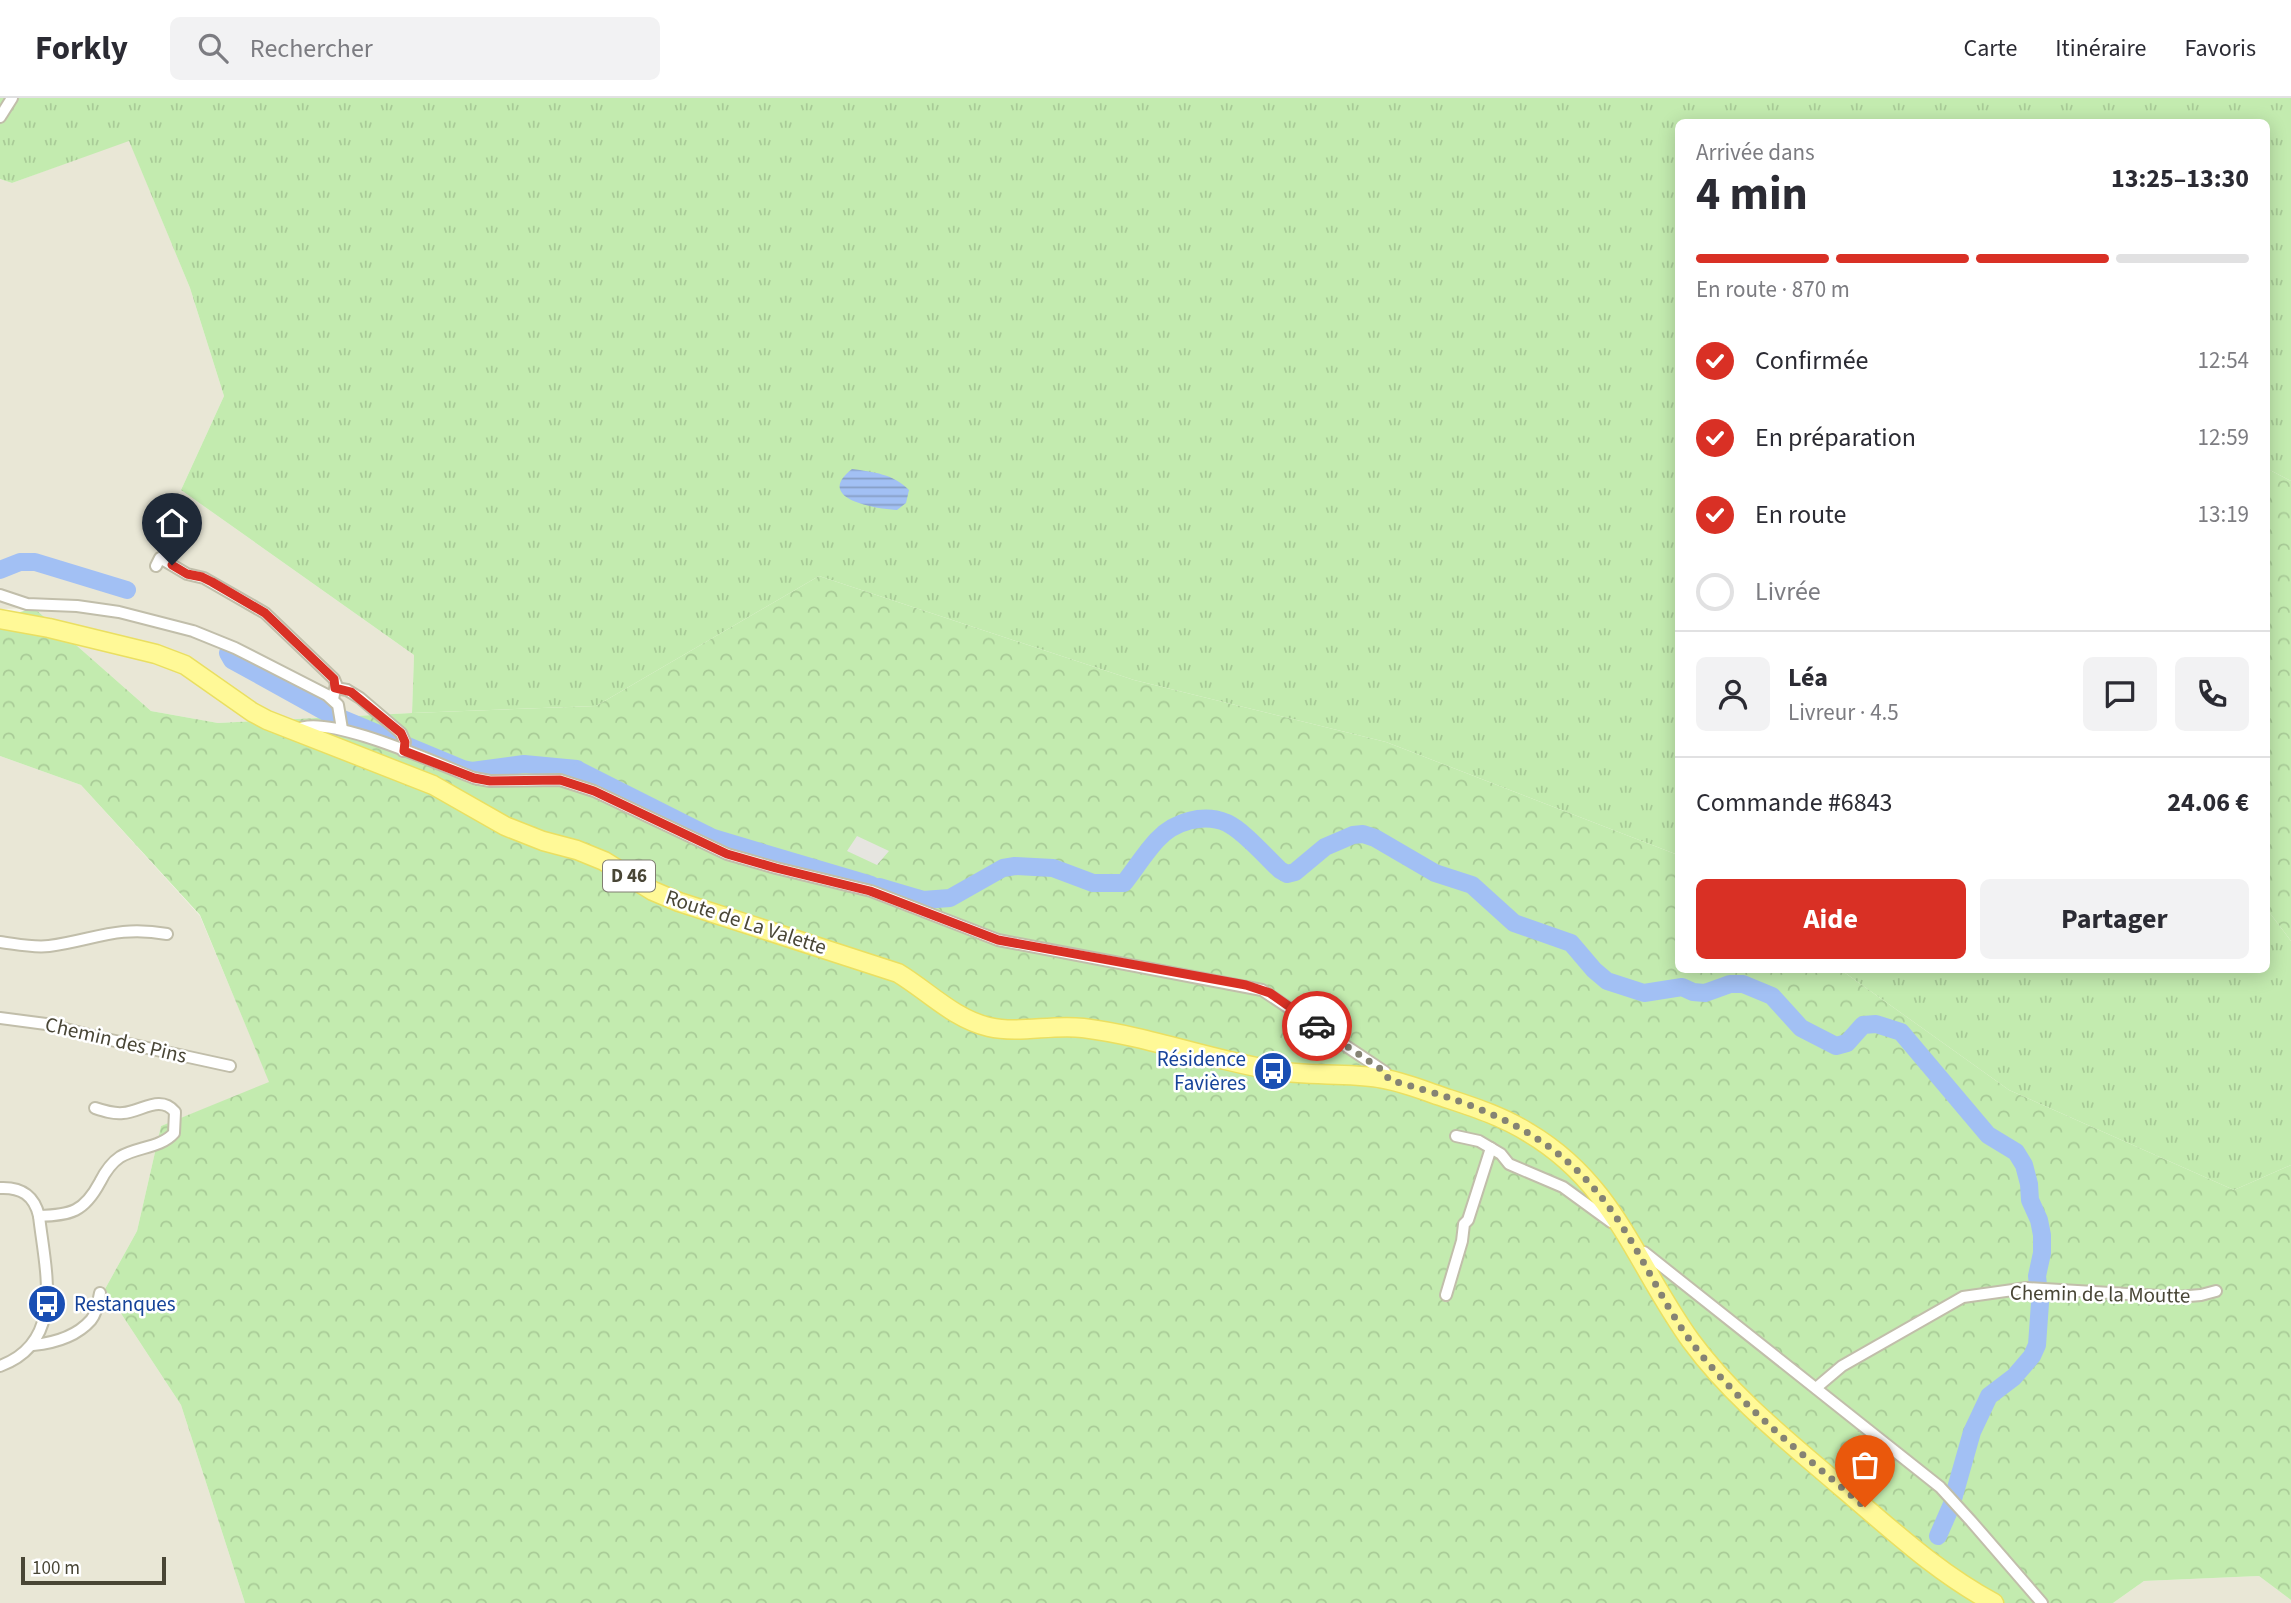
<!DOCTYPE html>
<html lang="fr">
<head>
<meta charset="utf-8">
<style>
  body { margin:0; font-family:"Source Sans 3",sans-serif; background:#f2f2f3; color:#2b2b33; height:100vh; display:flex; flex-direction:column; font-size:26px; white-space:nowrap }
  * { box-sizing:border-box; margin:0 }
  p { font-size:23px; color:#7c7c81 }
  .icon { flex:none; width:38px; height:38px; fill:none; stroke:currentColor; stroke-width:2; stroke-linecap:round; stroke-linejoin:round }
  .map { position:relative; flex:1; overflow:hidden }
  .side { position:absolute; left:1675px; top:21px; width:595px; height:854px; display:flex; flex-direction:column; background:#fff; border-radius:10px; box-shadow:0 4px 18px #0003 }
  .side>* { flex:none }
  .scale { position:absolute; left:21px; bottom:18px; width:145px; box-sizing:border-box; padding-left:7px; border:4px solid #494636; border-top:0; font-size:19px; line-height:24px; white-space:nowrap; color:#494636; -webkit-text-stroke:5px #fff; paint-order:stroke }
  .pin { position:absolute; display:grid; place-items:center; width:60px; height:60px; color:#fff; margin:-72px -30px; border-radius:50% 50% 50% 0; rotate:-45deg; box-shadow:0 0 7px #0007 }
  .pin .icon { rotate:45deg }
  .courier { position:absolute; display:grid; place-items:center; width:70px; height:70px; margin:-35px; border:5px solid #d93025; border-radius:50%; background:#fff; color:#222; box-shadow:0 2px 9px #0007 }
  .head em { font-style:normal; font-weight:700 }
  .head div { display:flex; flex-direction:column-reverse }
  .head { display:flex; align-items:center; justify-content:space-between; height:119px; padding:0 21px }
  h1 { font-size:46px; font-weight:700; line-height:52px }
  .bar { display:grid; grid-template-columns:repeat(4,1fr); gap:10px 7px; align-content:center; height:84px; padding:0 21px }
  .bar i { height:9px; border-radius:5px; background:#e1e1e2 }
  .bar .on { background:#d93025 }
  .bar p { grid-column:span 4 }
  .line { display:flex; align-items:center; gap:18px; padding:0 21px; border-top:2px solid #e1e1e2 }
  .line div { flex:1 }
  .round { display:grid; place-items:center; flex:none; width:74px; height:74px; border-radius:10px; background:#f2f2f3 }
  ol { padding:0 21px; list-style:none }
  li { display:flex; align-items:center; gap:21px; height:77px }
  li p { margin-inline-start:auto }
  li .icon { padding:7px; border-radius:50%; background:#d93025; color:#fff; stroke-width:4 }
  li:last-child { color:#7c7c81 }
  li i { width:38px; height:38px; border:4px solid #e1e1e2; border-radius:50% }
  .cta { display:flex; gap:14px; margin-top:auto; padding:14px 21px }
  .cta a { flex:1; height:80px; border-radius:10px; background:#d93025; color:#fff; font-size:28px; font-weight:700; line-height:80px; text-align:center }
  .cta a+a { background:#f2f2f3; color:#2b2b33 }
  header { display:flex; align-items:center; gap:42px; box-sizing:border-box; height:98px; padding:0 35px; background:#fff; border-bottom:2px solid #e1e1e2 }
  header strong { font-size:33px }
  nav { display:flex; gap:38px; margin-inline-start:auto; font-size:24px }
  .search { width:490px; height:63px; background:#f2f2f3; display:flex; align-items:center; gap:18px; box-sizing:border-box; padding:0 24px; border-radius:10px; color:#7c7c81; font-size:26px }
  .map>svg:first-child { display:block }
  .residential { fill:#e9e7d6 }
  .grass { fill:url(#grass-tufts) }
  .forest { fill:url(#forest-crowns) }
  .parking { fill:#e6e5e0 }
  .water { fill:url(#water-rules) }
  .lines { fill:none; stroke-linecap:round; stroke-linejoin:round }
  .river { stroke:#a2c0f4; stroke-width:18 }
  .minor-casing { stroke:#c1beaa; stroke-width:14 }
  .primary-casing { stroke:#eadf61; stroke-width:21 }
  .minor { stroke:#fff; stroke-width:10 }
  .primary { stroke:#fff997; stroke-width:18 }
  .done { stroke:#858374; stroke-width:7; stroke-dasharray:0 12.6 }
  .route { stroke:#d93025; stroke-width:9 }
  .labels { text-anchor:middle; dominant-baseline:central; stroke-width:5; stroke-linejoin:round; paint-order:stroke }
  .shield { fill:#fff; stroke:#807e72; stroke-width:2 }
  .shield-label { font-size:19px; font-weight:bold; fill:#494636 }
  .street-label { font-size:21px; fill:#494636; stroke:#fff }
  .transit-label { font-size:21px; fill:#164399; stroke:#fff; text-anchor:end }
</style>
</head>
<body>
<header>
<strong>Forkly</strong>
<div class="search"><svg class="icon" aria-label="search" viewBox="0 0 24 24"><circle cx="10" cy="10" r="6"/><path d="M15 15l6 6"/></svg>Rechercher</div>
<nav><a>Carte</a><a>Itinéraire</a><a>Favoris</a></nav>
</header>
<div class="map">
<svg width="2291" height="1505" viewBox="0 0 2291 1505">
  <defs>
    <pattern id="grass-tufts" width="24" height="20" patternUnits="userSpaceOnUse" patternTransform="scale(1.75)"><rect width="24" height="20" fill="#c3ebaf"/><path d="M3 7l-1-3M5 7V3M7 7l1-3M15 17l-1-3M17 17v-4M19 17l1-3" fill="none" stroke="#a9cb97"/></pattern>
    <pattern id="forest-crowns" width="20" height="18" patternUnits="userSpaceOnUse" patternTransform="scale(1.75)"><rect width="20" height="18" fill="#c3ebaf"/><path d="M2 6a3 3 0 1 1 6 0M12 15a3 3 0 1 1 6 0" fill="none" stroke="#a9cb97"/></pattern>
    <pattern id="water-rules" width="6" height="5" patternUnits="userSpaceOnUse" patternTransform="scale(1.75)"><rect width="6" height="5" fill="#a2c0f4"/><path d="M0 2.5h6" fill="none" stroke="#869ec6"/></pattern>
  </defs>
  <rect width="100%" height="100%" fill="#f5f4e8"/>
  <g class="residential">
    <polygon points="129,42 190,190 224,298 181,392 414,557 412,615 218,625 151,613 34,510 0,511 0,81 12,85"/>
    <polygon points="0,658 81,687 200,818 270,985 161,1028 137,1133 105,1191 181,1307 245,1505 0,1505"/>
    <polygon points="2259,1478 2291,1502 2291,1505 2113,1505 2144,1483"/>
  </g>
  <g class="grass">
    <polygon points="0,0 2291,0 2291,383 2266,370 2266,24 1678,24 1678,757 1386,644 1134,582 819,478 596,608 412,615 414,557 181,392 224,298 190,190 129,43 12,85 0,81"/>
    <polygon points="2266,810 2291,843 2291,1067 2234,1092 2009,992 1841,872 2266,872"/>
  </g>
  <g class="forest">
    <polygon points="2266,370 2291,383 2291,843 2266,810"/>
    <polygon points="819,478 1134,582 1386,644 1678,757 1678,872 1841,872 2009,992 2234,1092 2291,1067 2291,1502 2259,1478 2144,1483 2113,1505 245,1505 181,1307 105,1191 137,1133 161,1028 269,984 200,817 81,687 0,658 0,520 34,510 151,613 218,625 412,615 596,608"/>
  </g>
  <polygon class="parking" points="857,738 889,753 877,767 847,753"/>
  <path class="water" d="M852,371C873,374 894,376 909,392L906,405L897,412C877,411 813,401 852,371Z"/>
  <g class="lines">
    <g class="river">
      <polyline points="0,472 20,464 35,464 127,492"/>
      <polyline points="228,555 232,562 326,614 463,671 472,673 524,666 577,671"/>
      <polyline points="580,673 713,740 871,787"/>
      <path d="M879,789L923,802L950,800L1003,770L1015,768L1053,770L1093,785H1124C1135,771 1145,755 1157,742C1174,723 1204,715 1227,725C1244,733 1266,759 1280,772L1287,776L1295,774L1325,749L1353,737L1363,736L1375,740L1435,775L1472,787L1514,825L1571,845L1594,872L1607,883L1644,895L1682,889L1693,894L1705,895L1730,886H1743L1772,898L1801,930L1836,948L1847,945L1863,927L1876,926L1901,934L1988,1037L2016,1054L2024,1067L2029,1086L2030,1102L2039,1122L2042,1137V1155L2037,1178L2040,1205L2037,1247L2032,1258L2014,1279L1989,1298L1972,1334L1953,1401"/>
      <polyline points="1938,1438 1952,1406"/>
    </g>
    <defs>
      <g id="minor">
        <polyline points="0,19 12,0"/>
        <polyline points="156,468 160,460 187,476 204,480 265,515 334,581 336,586 333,601"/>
        <polyline points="0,497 27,506 77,508 119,514 193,533 235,550 327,597 338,607 342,631"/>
        <polyline points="336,590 347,592 360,600 401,635 405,644 403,653"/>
        <path d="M296,632C324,613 442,668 474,680L490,683L560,682L594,693L727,756L776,770L871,793L998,842L1262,892L1385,974L1389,981"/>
        <path d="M0,844C16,846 33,850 49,848C94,842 117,827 167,836"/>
        <polyline points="0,920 46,926 97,939 230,968"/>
        <polyline points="1456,1038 1479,1043 1501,1056 1509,1066 1563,1089 1611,1124 1613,1123"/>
        <path d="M0,1090C21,1089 34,1097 39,1118C45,1172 66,1244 0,1268"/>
        <path d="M39,1118C71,1117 84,1114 100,1084C105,1074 111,1065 120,1059C136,1049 161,1050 174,1035L175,1014C160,996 141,1014 123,1015C113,1016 104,1013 95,1010"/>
        <polyline points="1638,1156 1644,1154 1940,1389 1971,1423 2042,1505"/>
        <polyline points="1446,1197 1462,1143 1464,1126 1468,1122 1491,1050"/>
        <path d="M33,1247C54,1245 76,1239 91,1222C97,1215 98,1204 100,1195"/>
        <polyline points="1816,1290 1842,1268 1963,1199 2027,1190 2177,1199 2201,1197 2216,1193"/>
      </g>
      <path id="primary" d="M0,521L49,530L156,556L185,567L252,614L267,622L433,687L505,728L543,743L577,752L604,763L653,793L679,804L898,875C928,893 954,921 989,929C1019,936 1052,926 1083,930C1147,938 1208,961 1272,972C1307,979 1343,974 1379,980C1401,983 1422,992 1443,999C1473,1009 1502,1018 1529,1035C1615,1086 1636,1167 1691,1243C1732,1299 1788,1343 1840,1388C1890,1430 1936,1474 1994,1505"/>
    </defs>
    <use href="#minor" class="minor-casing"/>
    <use href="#primary" class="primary-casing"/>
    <use href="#minor" class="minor"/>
    <use href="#primary" class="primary"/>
  </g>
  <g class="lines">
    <path class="done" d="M1317,928L1385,974L1389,982C1486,1008 1561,1036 1618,1122C1645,1162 1663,1206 1692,1245C1740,1308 1805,1358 1865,1409"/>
    <polyline class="route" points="172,467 187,476 202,479 212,484 265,515 334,581 335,590 351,594 401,635 405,644 404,653 474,680 490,683 560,682 594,693 727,756 776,770 870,793 998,842 1246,887 1270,895 1317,928"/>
  </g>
  <defs>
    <symbol id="bus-disc" viewBox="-11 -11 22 22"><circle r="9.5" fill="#1a4fb4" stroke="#fff"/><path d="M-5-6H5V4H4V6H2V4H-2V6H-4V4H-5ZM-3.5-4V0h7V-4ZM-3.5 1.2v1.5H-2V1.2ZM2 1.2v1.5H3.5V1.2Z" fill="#fff"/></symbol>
  </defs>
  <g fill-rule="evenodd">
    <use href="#bus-disc" x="1251" y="951" width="44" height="44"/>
    <use href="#bus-disc" x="25" y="1184" width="44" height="44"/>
  </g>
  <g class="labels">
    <rect class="shield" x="603" y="762.5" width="52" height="31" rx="5"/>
    <g class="shield-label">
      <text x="629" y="778">D 46</text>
    </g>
    <g class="street-label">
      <text transform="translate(746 824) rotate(18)">Route de La Valette</text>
      <text transform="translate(116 942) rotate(13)">Chemin des Pins</text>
      <text transform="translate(2100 1196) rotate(1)">Chemin de la Moutte</text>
    </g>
    <g class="transit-label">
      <text x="1246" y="961">Résidence<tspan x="1246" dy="24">Favières</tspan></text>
      <text x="74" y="1206" text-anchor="start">Restanques</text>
    </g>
  </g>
</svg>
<div class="scale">100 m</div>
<div class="pin" style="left:1865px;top:1409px;background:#ea580c"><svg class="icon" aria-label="bag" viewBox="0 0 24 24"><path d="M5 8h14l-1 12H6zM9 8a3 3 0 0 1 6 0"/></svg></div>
<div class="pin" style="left:172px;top:467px;background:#1f2937"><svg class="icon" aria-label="home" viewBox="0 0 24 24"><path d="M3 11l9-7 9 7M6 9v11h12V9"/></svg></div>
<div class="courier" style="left:1317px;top:928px"><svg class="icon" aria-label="car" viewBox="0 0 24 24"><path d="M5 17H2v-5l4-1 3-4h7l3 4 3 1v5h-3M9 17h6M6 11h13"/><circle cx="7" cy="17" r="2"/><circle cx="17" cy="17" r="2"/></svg></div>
<section class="side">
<div class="head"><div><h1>4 min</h1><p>Arrivée dans</p></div><em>13:25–13:30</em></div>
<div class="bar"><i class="on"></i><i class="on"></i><i class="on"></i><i></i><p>En route · 870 m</p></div>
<ol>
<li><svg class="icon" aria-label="check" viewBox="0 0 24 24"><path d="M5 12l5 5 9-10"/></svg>Confirmée<p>12:54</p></li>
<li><svg class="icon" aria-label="check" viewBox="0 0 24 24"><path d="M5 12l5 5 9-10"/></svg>En préparation<p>12:59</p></li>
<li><svg class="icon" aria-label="check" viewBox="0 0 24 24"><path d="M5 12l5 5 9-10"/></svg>En route<p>13:19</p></li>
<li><i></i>Livrée</li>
</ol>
<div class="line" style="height:126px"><a class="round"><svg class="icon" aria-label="person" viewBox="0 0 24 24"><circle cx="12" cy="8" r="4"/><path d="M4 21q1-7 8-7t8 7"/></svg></a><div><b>Léa</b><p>Livreur · 4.5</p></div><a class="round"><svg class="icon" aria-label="chat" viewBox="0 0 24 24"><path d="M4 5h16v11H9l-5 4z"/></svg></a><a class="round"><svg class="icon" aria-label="phone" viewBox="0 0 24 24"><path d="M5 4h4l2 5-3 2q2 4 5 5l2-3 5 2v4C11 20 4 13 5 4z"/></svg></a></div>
<div class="line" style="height:91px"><div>Commande #6843</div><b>24.06 €</b></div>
<div class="cta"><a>Aide</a><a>Partager</a></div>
</section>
</div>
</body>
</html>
